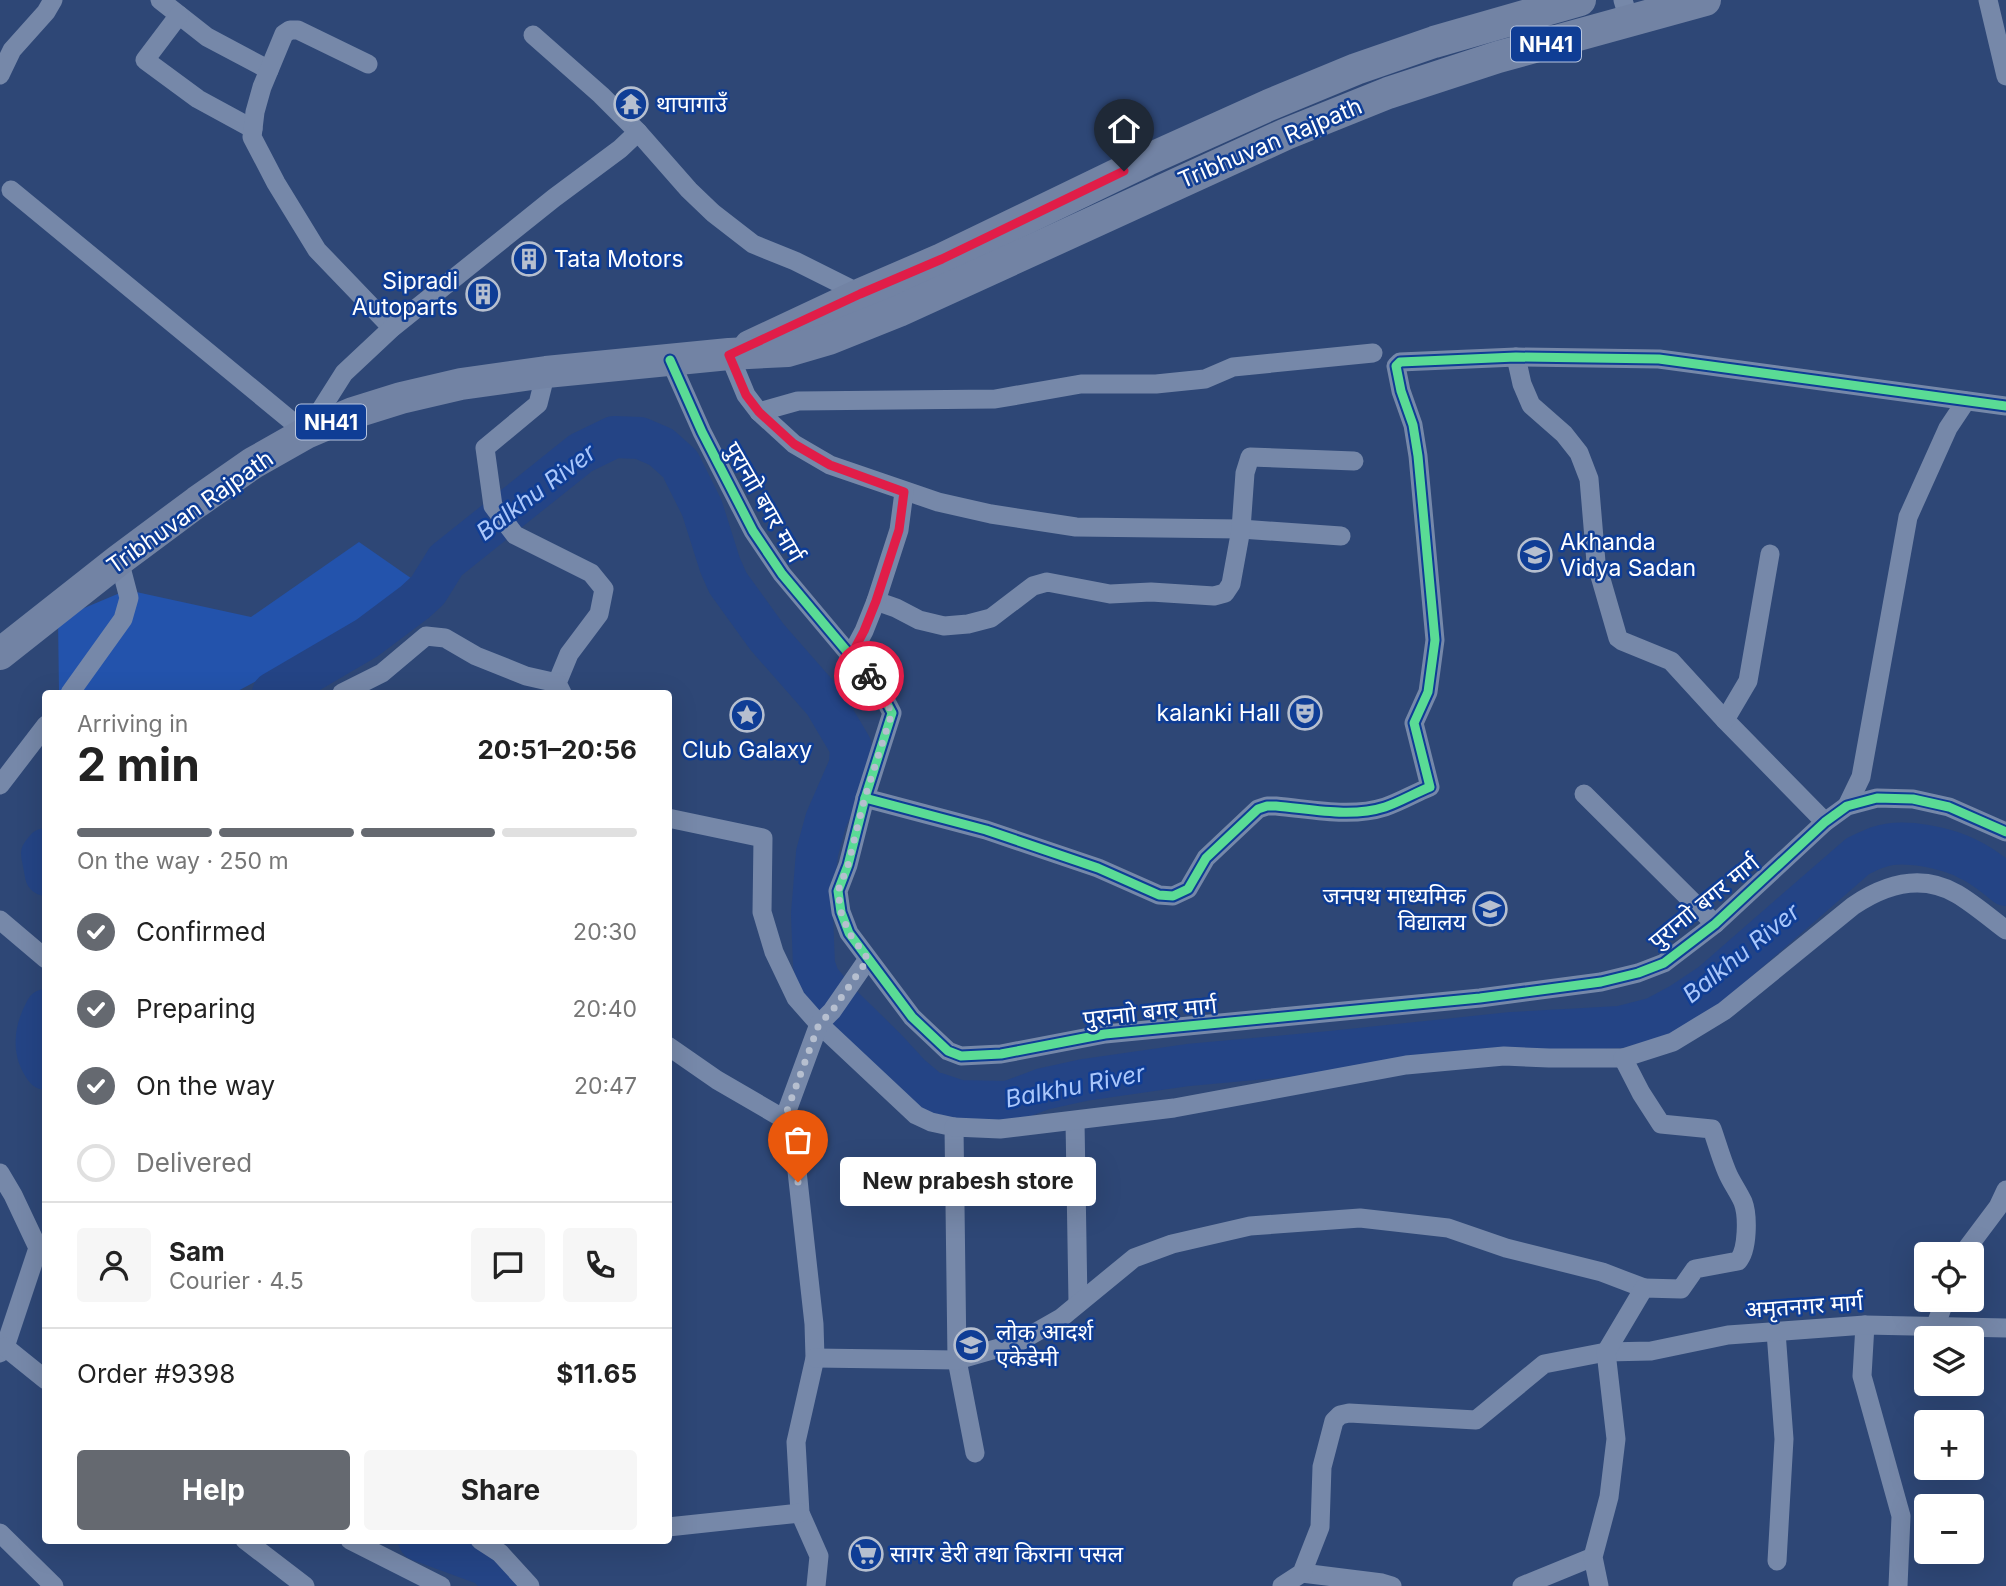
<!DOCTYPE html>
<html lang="en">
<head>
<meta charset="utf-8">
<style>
  body { margin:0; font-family:Inter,"Noto Sans Devanagari",sans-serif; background:#f6f6f6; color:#222; height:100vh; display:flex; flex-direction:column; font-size:26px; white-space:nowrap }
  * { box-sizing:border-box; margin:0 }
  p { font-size:23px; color:#767676 }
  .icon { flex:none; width:38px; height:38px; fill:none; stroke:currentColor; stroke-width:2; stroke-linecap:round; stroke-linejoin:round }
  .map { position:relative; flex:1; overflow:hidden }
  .details { position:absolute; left:42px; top:690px; width:630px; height:854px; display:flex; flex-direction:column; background:#fff; border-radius:7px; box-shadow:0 7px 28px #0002 }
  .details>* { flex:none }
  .controls { position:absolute; left:1914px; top:1242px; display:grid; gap:14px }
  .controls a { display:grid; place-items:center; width:70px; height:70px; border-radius:7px; background:#fff; box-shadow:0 7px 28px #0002; font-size:35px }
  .pin { position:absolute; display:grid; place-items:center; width:60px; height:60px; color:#fff; margin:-72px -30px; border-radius:50% 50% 50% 0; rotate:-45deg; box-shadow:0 0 7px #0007 }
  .pin .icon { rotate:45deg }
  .courier { position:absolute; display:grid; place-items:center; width:70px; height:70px; margin:-35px; border:5px solid #e11d48; border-radius:50%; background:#fff; color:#222; box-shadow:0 2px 9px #0007 }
  .bubble { position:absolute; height:49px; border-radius:7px; background:#fff; box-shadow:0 7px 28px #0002; font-size:23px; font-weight:700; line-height:49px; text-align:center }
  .summary em { font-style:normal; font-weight:700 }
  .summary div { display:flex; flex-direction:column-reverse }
  .summary { display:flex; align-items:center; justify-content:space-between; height:119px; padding:0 35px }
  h1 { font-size:46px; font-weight:700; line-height:52px }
  .bar { display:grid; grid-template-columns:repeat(4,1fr); gap:10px 7px; align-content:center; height:84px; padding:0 35px }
  .bar i { height:9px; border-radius:5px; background:#e0e0e0 }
  .bar .selected { background:#656970 }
  .bar p { grid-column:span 4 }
  .line { display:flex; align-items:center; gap:18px; padding:0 35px; border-top:2px solid #e0e0e0 }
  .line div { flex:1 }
  .round { display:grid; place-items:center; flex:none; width:74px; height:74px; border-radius:7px; background:#f6f6f6 }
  ol { padding:0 35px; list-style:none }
  li { display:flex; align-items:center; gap:21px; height:77px }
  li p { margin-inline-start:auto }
  li .icon { padding:7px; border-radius:50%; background:#656970; color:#fff; stroke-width:4 }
  li:last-child { color:#767676 }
  li i { width:38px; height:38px; border:4px solid #e0e0e0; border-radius:50% }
  .button { display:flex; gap:14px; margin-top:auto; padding:14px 35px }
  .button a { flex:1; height:80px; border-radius:7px; background:#656970; color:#fff; font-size:28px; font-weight:700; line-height:80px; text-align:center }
  .button a+a { background:#f6f6f6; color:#222 }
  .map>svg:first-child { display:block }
  .green { fill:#2353ac }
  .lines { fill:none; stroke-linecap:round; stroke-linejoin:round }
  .river { stroke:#244485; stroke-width:42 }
  .minor { stroke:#7688a9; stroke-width:19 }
  .trunk { stroke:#7283a4; stroke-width:32 }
  .cycleway-casing { stroke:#0f3d95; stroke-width:13 }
  .cycleway { stroke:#5adb95; stroke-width:9 }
  .done { stroke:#b6bfcf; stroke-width:7; stroke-dasharray:0 12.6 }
  .route { stroke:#e11d48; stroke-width:9 }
  .labels { text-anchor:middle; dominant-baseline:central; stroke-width:5; stroke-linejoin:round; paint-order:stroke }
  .shield { fill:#0f3d95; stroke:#b7c5df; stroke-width:2 }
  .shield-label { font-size:21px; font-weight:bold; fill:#fff }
  .poi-label { font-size:23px; fill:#fff; stroke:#0f3d95; text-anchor:start }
  .street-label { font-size:23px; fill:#fff; stroke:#0f3d95 }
  .water-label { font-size:24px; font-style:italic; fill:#aac7fb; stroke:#0f3d95 }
</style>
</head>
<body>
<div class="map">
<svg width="2006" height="1586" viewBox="0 0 2006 1586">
  <rect width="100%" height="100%" fill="#2e4776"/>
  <polygon class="green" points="359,542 428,590 234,693 59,693 58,619 127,590 251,617"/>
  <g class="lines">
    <g class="river">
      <path d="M273,693L367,638L415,602L428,590L446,561L581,453L614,437L640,438L661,447L680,464L702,508L720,565L728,583L767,637L825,703L851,747L850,765L826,820L817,853L812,914L814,965L819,979L836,1000L885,1048L910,1075L929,1091L959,1101L1008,1102L1043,1089L1084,1080L1188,1065L1331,1052L1512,1033L1620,1027L1655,1018L1681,1004L1711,984L1858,856C1865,853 1872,849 1879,847C1903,838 1948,848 1970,860C1983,866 1995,876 2006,885"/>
      <polyline points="46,849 42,854 46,875"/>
      <path d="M46,1010C35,1030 32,1051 46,1069"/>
      <polyline points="419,1540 487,1565 507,1586"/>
    </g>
    <g class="minor">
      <polyline points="160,0 207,37 269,70"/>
      <polyline points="1623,0 1629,20"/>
      <polyline points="1988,0 2006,76"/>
      <polyline points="179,15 145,60 198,99 253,129"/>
      <polyline points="533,35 601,95 638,132"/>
      <polyline points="368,64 298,30 290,30 284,34 262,87 255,112 252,137 276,183 317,250 392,328"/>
      <polyline points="0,75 12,50 46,12 53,0"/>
      <polyline points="11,190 306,433 344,373 392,328 554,198 620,149 638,132 689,190 713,213 753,244 795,261 861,294"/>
      <polyline points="729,354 746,395 759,412 794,444 830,465 938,502 991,514 1076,527 1241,529 1341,536"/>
      <polyline points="1516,357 1522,384 1531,405 1564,434 1579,453 1589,479 1596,562 1618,638 1622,641 1671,661 1725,720 1825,822"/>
      <polyline points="670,360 702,432 753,531 782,574 881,692 892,713 865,798 848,865 838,891 841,912 849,933 912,1017 948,1051 961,1056 1001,1054 1105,1034 1480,998 1601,982 1638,973 1664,963 1715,924 1825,822 1847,806 1877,798 1913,799 1949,807 2006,832"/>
      <polyline points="546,372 538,404 485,448 493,506 515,535 591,573 604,589 599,614 569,654 557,683 562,693"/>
      <polyline points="759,412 798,401 995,399 1081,384 1156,384 1205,379 1233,367 1373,353"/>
      <polyline points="876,601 896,608 919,620 944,626 968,624 991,618 1033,586 1047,582 1110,594 1151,592 1214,596 1225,593 1231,584 1241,529 1245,473 1250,457 1354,461"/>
      <polyline points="853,657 856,646 864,631 876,601 899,530 904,492"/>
      <polyline points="70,693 123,619 129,598 119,560"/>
      <polyline points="342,693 382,673 426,636 445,638 476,656 526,676 557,683"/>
      <polyline points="1725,720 1748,681 1770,554"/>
      <polyline points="0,785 46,725"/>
      <polyline points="1584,794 1715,924"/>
      <path d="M865,798L986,830L1098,868L1159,895L1173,896L1188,889L1206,858L1258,809L1267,806H1276C1311,809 1351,818 1385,807C1400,802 1415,793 1430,787L1414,723L1428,692L1435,640L1418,456L1413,425L1401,391L1396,366L1400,362L1516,357L1659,359L2006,406"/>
      <polyline points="1847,806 1861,777 1908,517 1948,428 1966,401"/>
      <polyline points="668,818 763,838 762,912 774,952 796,998 819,1024 916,1115 931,1122 954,1127 957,1360 975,1453"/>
      <polyline points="0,920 46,959"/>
      <polyline points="668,1046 717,1080 784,1119 793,1135 814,1324 815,1358 796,1442 800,1513 819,1556 816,1586"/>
      <polyline points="784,1119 819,1024 832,1011 868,959"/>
      <polyline points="1075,1121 1078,1303"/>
      <polyline points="954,1127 1000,1129 1174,1108 1406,1065 1504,1056 1549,1058 1623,1058"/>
      <polyline points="0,1173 13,1195 38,1248 5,1347 0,1353"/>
      <polyline points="1962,1255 1998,1207 2006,1190"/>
      <polyline points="1865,1325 1862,1376 1901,1516 1898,1586"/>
      <polyline points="1935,1327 1945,1300"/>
      <polyline points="1776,1332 1784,1439 1777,1561"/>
      <polyline points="5,1347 46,1380"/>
      <polyline points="815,1358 957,1360 1017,1343 1061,1318 1134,1258 1172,1244 1250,1226 1360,1218 1448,1228 1506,1248 1602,1272 1644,1288"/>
      <polyline points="668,1527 800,1513"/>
      <polyline points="0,1533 54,1586"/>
      <polyline points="245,1540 305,1586"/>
      <polyline points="350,1540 441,1586"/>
      <polyline points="480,1540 500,1553 530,1586"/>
      <polyline points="1302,1573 1382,1583 1392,1586"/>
      <polyline points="1282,1586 1302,1573 1320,1527 1322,1467 1334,1421 1340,1415 1349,1413 1476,1420 1544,1364 1606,1352 1651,1351 1728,1335 1865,1325 2006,1328"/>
      <polyline points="1522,1586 1593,1557"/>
      <path d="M1599,1586L1593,1557L1609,1497L1616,1439L1606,1352L1644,1288L1681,1289L1695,1269L1738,1261C1748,1250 1748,1215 1743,1202C1738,1191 1731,1182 1727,1172C1721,1158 1717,1143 1712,1129L1661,1124L1641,1093L1623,1058L1673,1042L1724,1011L1853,906C1884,885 1921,873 1957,894C1974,904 1990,918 2006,930"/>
    </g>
    <g class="trunk">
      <polyline points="750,346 861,294 942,259 1147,160 1269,105 1356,69 1434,42 1580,0"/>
      <polyline points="0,654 119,560 197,502 253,463 306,433 353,413 401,398 461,384 546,372 729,354 788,351 829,339 899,311 1286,134 1388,93 1498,57 1705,0"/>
    </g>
    <defs>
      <g id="cycleway">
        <polyline points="670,360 702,432 753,531 782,574 881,692 892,713 865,798 848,865 838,891 841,912 849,933 912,1017 948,1051 961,1056 1001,1054 1105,1034 1480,998 1601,982 1638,973 1664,963 1715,924 1825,822 1847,806 1877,798 1913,799 1949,807 2006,832"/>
        <path d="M865,798L986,830L1098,868L1159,895L1173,896L1188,889L1206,858L1258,809L1267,806H1276C1311,809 1351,818 1385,807C1400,802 1415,793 1430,787L1414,723L1428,692L1435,640L1418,456L1413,425L1401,391L1396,366L1400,362L1516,357L1659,359L2006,406"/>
      </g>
    </defs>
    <use href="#cycleway" class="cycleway-casing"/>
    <use href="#cycleway" class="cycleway"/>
  </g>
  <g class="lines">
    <polyline class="done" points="798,1182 793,1135 784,1119 819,1024 832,1011 868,959 849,933 841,912 838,891 848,865 865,797 892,713 881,692 869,676"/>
    <polyline class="route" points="869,676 853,657 856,646 864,631 876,601 899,530 904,492 830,465 794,444 759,412 746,395 729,355 860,294 942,259 1124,171"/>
  </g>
  <defs>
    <symbol id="temple-ring" viewBox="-11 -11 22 22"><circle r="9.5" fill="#0f3d95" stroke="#b6bfcf" stroke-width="1.5"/><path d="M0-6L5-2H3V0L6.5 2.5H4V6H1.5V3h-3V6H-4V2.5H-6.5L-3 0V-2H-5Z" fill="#b6bfcf"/></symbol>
    <symbol id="building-ring" viewBox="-11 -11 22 22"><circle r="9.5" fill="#0f3d95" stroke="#b6bfcf" stroke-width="1.5"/><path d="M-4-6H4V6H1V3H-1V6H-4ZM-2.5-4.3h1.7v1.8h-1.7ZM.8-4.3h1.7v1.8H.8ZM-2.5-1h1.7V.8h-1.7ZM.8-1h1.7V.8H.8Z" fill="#b6bfcf"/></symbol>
    <symbol id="school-ring" viewBox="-11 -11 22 22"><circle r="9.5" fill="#0f3d95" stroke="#b6bfcf" stroke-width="1.5"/><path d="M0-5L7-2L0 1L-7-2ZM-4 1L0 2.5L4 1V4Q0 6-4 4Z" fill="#b6bfcf"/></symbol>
    <symbol id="theatre-ring" viewBox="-11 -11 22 22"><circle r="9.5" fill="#0f3d95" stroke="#b6bfcf" stroke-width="1.5"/><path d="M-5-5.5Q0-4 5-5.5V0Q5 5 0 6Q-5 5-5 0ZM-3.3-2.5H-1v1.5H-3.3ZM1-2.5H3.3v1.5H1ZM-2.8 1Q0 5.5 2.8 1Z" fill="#b6bfcf"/></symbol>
    <symbol id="sight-ring" viewBox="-11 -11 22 22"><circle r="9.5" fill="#0f3d95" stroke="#b6bfcf" stroke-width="1.5"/><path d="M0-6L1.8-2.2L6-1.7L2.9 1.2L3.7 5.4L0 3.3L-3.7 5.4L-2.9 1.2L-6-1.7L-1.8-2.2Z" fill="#b6bfcf"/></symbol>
    <symbol id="supermarket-ring" viewBox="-11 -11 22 22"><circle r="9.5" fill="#0f3d95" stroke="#b6bfcf" stroke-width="1.5"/><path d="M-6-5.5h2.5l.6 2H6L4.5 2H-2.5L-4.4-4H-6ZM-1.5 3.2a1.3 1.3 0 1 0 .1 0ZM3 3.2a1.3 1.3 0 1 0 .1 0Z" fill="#b6bfcf"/></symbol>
  </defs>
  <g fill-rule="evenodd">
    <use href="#temple-ring" x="612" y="85" width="38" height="38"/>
    <use href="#building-ring" x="510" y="240" width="38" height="38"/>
    <use href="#building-ring" x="464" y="275" width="38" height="38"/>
    <use href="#school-ring" x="1516" y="536" width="38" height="38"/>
    <use href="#theatre-ring" x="1286" y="694" width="38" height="38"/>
    <use href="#sight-ring" x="728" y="696" width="38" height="38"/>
    <use href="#school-ring" x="1471" y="890" width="38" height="38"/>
    <use href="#school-ring" x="952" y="1326" width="38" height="38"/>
    <use href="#supermarket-ring" x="847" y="1535" width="38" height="38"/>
  </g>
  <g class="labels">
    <g class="shield">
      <rect x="1511" y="26.5" width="70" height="35" rx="5"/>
      <rect x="296" y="404.5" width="70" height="35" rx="5"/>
    </g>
    <g class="shield-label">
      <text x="1546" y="44">NH41</text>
      <text x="331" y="422">NH41</text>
    </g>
    <g class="poi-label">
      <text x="656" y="104">थापागाउँ</text>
      <text x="554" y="259">Tata Motors</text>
      <text x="458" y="281" text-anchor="end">Sipradi<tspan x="458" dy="26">Autoparts</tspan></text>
      <text x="1560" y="542">Akhanda<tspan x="1560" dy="26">Vidya Sadan</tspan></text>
      <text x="1280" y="713" text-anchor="end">kalanki Hall</text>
      <text x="747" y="750" text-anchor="middle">Club Galaxy</text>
      <text x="1466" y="896" text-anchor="end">जनपथ माध्यमिक<tspan x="1466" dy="26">विद्यालय</tspan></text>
      <text x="996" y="1332">लोक आदर्श<tspan x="996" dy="26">एकेडेमी</tspan></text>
      <text x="890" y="1554">सागर डेरी तथा किराना पसल</text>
    </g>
    <g class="street-label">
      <text transform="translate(1270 143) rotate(-23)">Tribhuvan Rajpath</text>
      <text transform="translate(764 502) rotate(60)">पुरानाो बगर मार्ग</text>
      <text transform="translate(190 512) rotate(-35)">Tribhuvan Rajpath</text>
      <text transform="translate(1704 902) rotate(-39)">पुरानाो बगर मार्ग</text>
      <text transform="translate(1150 1012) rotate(-6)">पुरानाो बगर मार्ग</text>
      <text transform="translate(1804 1306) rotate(-4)">अमृतनगर मार्ग</text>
    </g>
    <g class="water-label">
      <text transform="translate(536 492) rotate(-37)">Balkhu River</text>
      <text transform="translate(1741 953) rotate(-39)">Balkhu River</text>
      <text transform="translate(1075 1086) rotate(-11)">Balkhu River</text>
    </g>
  </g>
</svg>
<div class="controls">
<a><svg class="icon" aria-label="locate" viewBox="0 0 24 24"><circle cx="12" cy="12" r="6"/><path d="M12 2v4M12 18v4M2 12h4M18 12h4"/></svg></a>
<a><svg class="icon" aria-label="layers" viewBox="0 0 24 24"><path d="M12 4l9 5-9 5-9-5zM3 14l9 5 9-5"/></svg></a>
<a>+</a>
<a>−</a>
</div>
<div class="pin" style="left:798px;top:1182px;background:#ea580c"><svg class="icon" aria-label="bag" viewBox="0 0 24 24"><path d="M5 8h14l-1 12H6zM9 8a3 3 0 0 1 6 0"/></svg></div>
<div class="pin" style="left:1124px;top:171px;background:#1f2937"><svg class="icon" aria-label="home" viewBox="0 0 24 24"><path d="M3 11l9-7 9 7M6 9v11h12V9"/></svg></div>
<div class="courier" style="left:869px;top:676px"><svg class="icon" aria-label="bike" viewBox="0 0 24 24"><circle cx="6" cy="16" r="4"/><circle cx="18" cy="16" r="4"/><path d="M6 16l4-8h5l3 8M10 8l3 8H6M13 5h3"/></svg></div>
<div class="bubble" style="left:840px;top:1157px;width:256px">New prabesh store</div>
<section class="details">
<div class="summary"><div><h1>2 min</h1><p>Arriving in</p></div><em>20:51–20:56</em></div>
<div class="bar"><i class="selected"></i><i class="selected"></i><i class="selected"></i><i></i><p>On the way · 250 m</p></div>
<ol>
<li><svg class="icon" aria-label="check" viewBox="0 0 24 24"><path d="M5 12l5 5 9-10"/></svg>Confirmed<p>20:30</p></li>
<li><svg class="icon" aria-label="check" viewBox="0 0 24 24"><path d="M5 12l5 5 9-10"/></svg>Preparing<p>20:40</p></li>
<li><svg class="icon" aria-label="check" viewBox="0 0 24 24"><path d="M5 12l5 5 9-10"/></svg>On the way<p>20:47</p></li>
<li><i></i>Delivered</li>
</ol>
<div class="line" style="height:126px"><a class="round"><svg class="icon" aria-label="person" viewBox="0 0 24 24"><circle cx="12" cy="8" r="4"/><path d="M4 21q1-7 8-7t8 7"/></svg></a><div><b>Sam</b><p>Courier · 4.5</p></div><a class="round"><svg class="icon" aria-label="chat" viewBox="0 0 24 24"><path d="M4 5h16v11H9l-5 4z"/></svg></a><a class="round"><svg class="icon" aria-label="phone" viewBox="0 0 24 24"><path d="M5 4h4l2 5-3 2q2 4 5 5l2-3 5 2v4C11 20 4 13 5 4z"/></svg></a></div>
<div class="line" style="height:91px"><div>Order #9398</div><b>$11.65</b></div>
<div class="button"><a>Help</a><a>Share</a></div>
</section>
</div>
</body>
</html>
